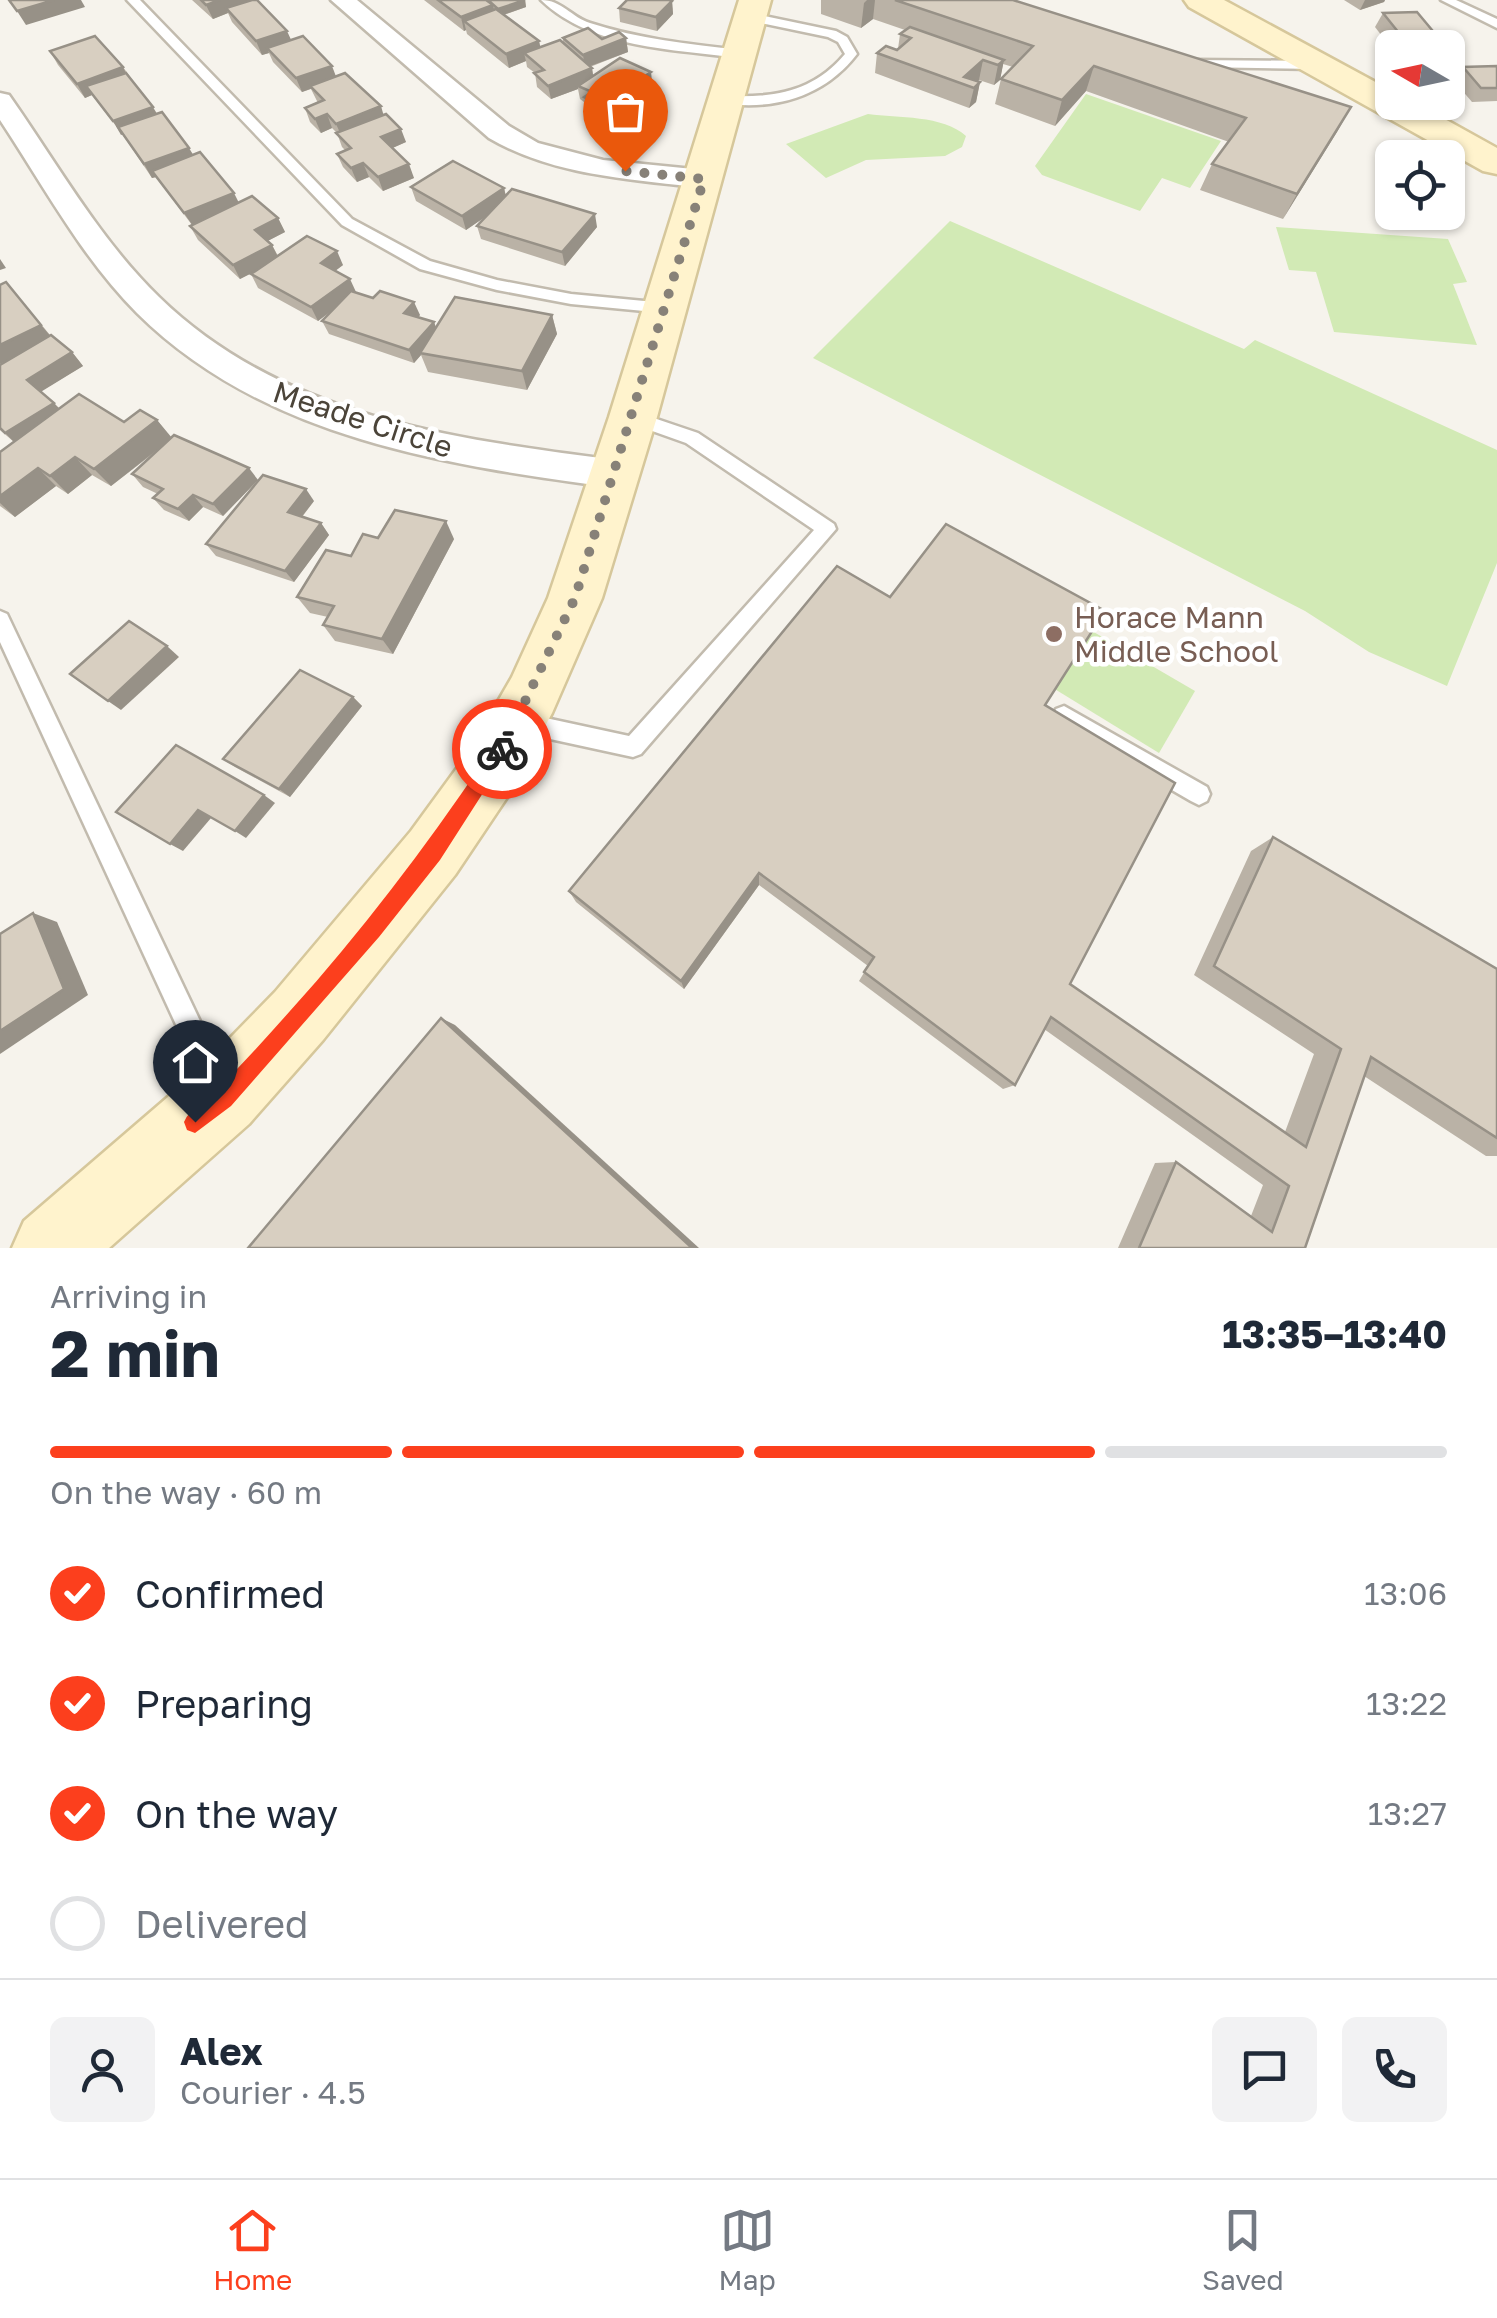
<!DOCTYPE html>
<html lang="en">
<head>
<meta charset="utf-8">
<style>
  body { margin:0; font-family:"Golos Text",sans-serif; background:#f2f2f3; color:#1f2937; height:100vh; display:flex; flex-direction:column; font-size:38px; white-space:nowrap }
  * { box-sizing:border-box; margin:0 }
  p { font-size:32px; color:#747a83 }
  .icon { flex:none; width:55px; height:55px; fill:none; stroke:currentColor; stroke-width:2; stroke-linecap:round; stroke-linejoin:round }
  .map { position:relative; height:1248px; overflow:hidden }
  .side { display:flex; flex-direction:column; background:#fff; flex:1 }
  .side>* { flex:none }
  .needle { width:65px; rotate:279deg }
  .fabs { position:absolute; left:1375px; top:30px; display:grid; gap:20px }
  .fabs a { display:grid; place-items:center; width:90px; height:90px; border-radius:15px; background:#fff; box-shadow:0 2px 8px #0004; font-size:50px }
  .pin { position:absolute; display:grid; place-items:center; width:85px; height:85px; color:#fff; margin:-102px -42px; border-radius:50% 50% 50% 0; rotate:-45deg; box-shadow:0 0 10px #0007 }
  .pin .icon { rotate:45deg }
  .courier { position:absolute; display:grid; place-items:center; width:100px; height:100px; margin:-50px; border:8px solid #fc3f1d; border-radius:50%; background:#fff; color:#222; box-shadow:0 2px 12px #0007 }
  .overview em { font-style:normal; font-weight:700 }
  .overview div { display:flex; flex-direction:column-reverse }
  .overview { display:flex; align-items:center; justify-content:space-between; height:170px; padding:0 50px }
  h1 { font-size:65px; font-weight:700; line-height:75px }
  .bar { display:grid; grid-template-columns:repeat(4,1fr); gap:15px 10px; align-content:center; height:120px; padding:0 50px }
  .bar i { height:12px; border-radius:8px; background:#e0e1e3 }
  .bar .active { background:#fc3f1d }
  .bar p { grid-column:span 4 }
  .line { display:flex; align-items:center; gap:25px; padding:0 50px; border-top:2px solid #e0e1e3 }
  .line div { flex:1 }
  .round { display:grid; place-items:center; flex:none; width:105px; height:105px; border-radius:15px; background:#f2f2f3 }
  ol { padding:0 50px; list-style:none }
  li { display:flex; align-items:center; gap:30px; height:110px }
  li p { margin-inline-start:auto }
  li .icon { padding:10px; border-radius:50%; background:#fc3f1d; color:#fff; stroke-width:4 }
  li:last-child { color:#747a83 }
  li i { width:55px; height:55px; border:5px solid #e0e1e3; border-radius:50% }
  .menu { display:flex; justify-content:space-around; align-items:center; height:140px; border-top:2px solid #e0e1e3; background:#fff; font-size:28px; color:#747a83 }
  .menu a { display:grid; justify-items:center; gap:5px }
  .menu .active { color:#fc3f1d }
  .map>svg:first-child { display:block }
  .green { fill:#d2eab5 }
  .lines { fill:none; stroke-linecap:round; stroke-linejoin:round }
  .lane-casing { stroke:#c2bbae; stroke-width:5 }
  .street-casing { stroke:#c2bbae; stroke-width:5 }
  .secondary-casing { stroke:#d6c79b; stroke-width:5 }
  .lane { fill:#fff; fill-rule:evenodd }
  .street { fill:#fff; fill-rule:evenodd }
  .secondary { fill:#fff3cd; fill-rule:evenodd }
  .wall { fill:#bab2a6 }
  .shaded-wall { fill:#979187 }
  .building { fill:#d8cfc1; stroke:#979187; stroke-width:2.5 }
  .route { fill:#fc3f1d }
  .done { stroke:#878178; stroke-width:10; stroke-dasharray:0 18 }
  .education-dot { fill:#8d6e63; stroke:#fff; stroke-width:4 }
  .labels { text-anchor:middle; dominant-baseline:central; stroke-width:9; stroke-linejoin:round; paint-order:stroke }
  .street-label { font-size:30px; fill:#4b4439; stroke:#fff }
  .education-label { font-size:30px; fill:#785e54; stroke:#fff; text-anchor:start }
</style>
</head>
<body>
<div class="map">
<svg width="1497" height="1248" viewBox="0 0 1497 1248">
  <rect width="100%" height="100%" fill="#f6f3ec"/>
  <g class="green">
    <polygon points="1086,94 1221,141 1190,188 1162,178 1140,211 1042,175 1035,166"/>
    <path d="M868,114C898,118 943,115 966,136L962,147L945,156L866,160L826,178L786,144Z"/>
    <polygon points="950,221 1244,349 1255,340 1497,450 1497,563 1447,686 1369,652 1305,611 813,358"/>
    <polygon points="1276,227 1448,239 1467,282 1453,284 1477,345 1334,332 1316,272 1289,270"/>
    <polygon points="1092,631 1195,691 1159,753 1053,688"/>
  </g>
  <g class="lines">
    <defs>
      <g id="lane">
        <polygon points="127,0 140,0 352,219 430,261 497,280 571,294 665,303 673,308 665,313 571,304 497,290 420,269 342,225"/>
        <path d="M541,0C562,0 571,17 590,23C639,39 689,44 740,50L746,54L740,58C673,49 592,49 541,0Z"/>
        <polygon points="1441,0 1456,0 1497,19 1497,28"/>
        <path d="M750,13L836,31L847,37L857,54C824,97 774,111 721,103L719,100L726,96C774,98 813,92 845,54L838,42L828,37L746,20L744,17Z"/>
        <polygon points="1194,60 1318,61 1324,65 1318,69 1198,67 1194,66"/>
        <polygon points="633,411 698,433 834,524 836,529 641,754 633,757 518,732 510,729 507,722 510,715 518,712 629,736 814,530 686,443 627,422 624,417"/>
        <polygon points="0,611 7,614 226,1076 230,1085 226,1094 217,1098 208,1094 0,642"/>
        <polygon points="1064,706 1207,787 1210,794 1207,801 1199,805 1191,801 1056,723 1053,716 1056,709"/>
      </g>
      <g id="street">
        <path d="M331,0H357L509,126L538,143L603,160L703,170L713,173L717,179L713,185L703,188C631,179 553,176 489,138Z"/>
        <path d="M0,93L9,95C57,163 99,239 159,297C282,417 453,439 616,460L629,464L634,474L629,484L616,488C446,465 264,439 137,313C82,258 43,185 0,120Z"/>
      </g>
      <g id="secondary">
        <polygon points="739,0 771,0 657,417 602,598 552,713 510,793 455,875 323,1040 249,1124 109,1248 12,1248 24,1221 197,1072 275,992 411,831 468,753 512,677 548,598 609,417"/>
        <polygon points="1184,0 1224,0 1392,91 1392,102 1414,102 1497,148 1497,174 1483,171 1189,7"/>
      </g>
    </defs>
    <use href="#lane" class="lane-casing"/>
    <use href="#street" class="street-casing"/>
    <use href="#secondary" class="secondary-casing"/>
    <use href="#lane" class="lane"/>
    <use href="#street" class="street"/>
    <use href="#secondary" class="secondary"/>
  </g>
  <g class="wall">
    <polygon points="192,0 257,0 291,40 383,115 406,142 392,148 414,178 383,191 369,177 357,182 343,167 337,154 345,150 342,147 337,133 332,128 321,133 310,122 305,108 318,103 311,89 302,92 273,62 269,53 262,55 232,22 228,13 213,19"/>
    <polygon points="424,0 525,0 526,7 504,15 539,41 540,47 563,42 563,38 626,38 628,52 590,67 592,68 593,76 651,72 652,85 637,96 640,110 618,126 586,111 584,102 580,99 578,89 551,99 537,87 535,73 527,67 526,61 509,68 467,34 466,30 464,31"/>
    <polygon points="821,0 1013,0 1351,107 1283,219 1200,190 1212,164 1229,142 1086,91 1055,126 995,104 1001,79 1013,67 1003,64 1000,80 994,85 979,80 977,81 980,82 976,102 969,108 875,73 877,53 897,50 898,49 900,34 905,30 873,19 861,28 821,14"/>
    <polygon points="1344,0 1385,0 1384,2 1360,10"/>
    <polygon points="672,1 673,14 657,31 620,22 619,8"/>
    <polygon points="1383,13 1447,48 1392,49 1375,27"/>
    <polygon points="50,51 123,67 157,114 193,155 239,203 278,218 285,232 267,241 272,245 278,256 343,265 335,271 356,293 420,315 418,317 434,322 436,328 552,315 557,334 527,390 428,372 421,355 414,363 329,334 322,321 334,309 318,321 258,288 251,274 256,271 240,279 198,240 190,226 192,225 156,177 152,178 123,135 92,95 85,98 58,65"/>
    <polygon points="1497,66 1497,101 1472,102 1454,81 1463,67"/>
    <polygon points="411,187 504,188 506,196 597,227 565,266 481,239 477,226 485,217 466,230 416,201"/>
    <polygon points="6,282 50,335 72,352 83,366 41,391 60,409 124,422 157,420 171,438 258,480 223,516 203,507 189,521 164,510 153,498 158,494 143,487 132,474 163,446 111,486 92,475 68,494 56,486 15,517 0,506 0,452 14,442 0,430 0,365 10,359 1,285"/>
    <polygon points="314,501 302,517 321,523 329,535 294,582 216,556 206,544"/>
    <polygon points="378,538 454,539 393,654 335,641 323,625 328,617 310,613 297,597 351,556"/>
    <polygon points="353,697 362,706 290,797 235,767 223,759"/>
    <polygon points="1045,705 1070,984 1285,1132 1314,1054 1194,975 1251,851 1273,837 1497,969 1497,1156 1486,1156 1364,1076 1305,1248 1118,1248 1155,1163 1176,1162 1251,1216 1263,1185 1044,1029 1015,1085 1003,1089 859,981 868,966 759,885 684,989 576,902 569,891"/>
  </g>
  <g class="shaded-wall">
    <polygon points="54,0 81,0 85,7 26,25 17,11"/>
    <polygon points="220,0 254,0 226,8 228,13 213,19 206,5"/>
    <polygon points="525,0 526,7 500,16 498,9"/>
    <polygon points="867,0 875,0 873,19 861,28 864,3"/>
    <polygon points="1365,0 1385,0 1384,2 1360,10"/>
    <polygon points="672,1 673,14 657,31 656,17"/>
    <polygon points="493,5 496,19 464,21 466,30 464,31 461,17"/>
    <polygon points="287,31 293,44 267,48 269,53 262,55 256,41"/>
    <polygon points="626,38 628,52 585,68 583,55"/>
    <polygon points="539,41 542,55 524,53 526,61 509,68 506,54"/>
    <polygon points="983,60 979,80 971,87 964,77"/>
    <polygon points="1004,60 1000,80 994,85 998,65"/>
    <polygon points="332,66 337,79 302,92 296,78"/>
    <polygon points="1094,66 1086,91 1055,126 1062,100"/>
    <polygon points="123,67 130,81 86,86 92,95 85,98 77,84"/>
    <polygon points="592,68 594,82 578,86 578,89 551,99 548,86"/>
    <polygon points="651,72 652,85 625,104 624,90"/>
    <polygon points="980,82 976,102 969,108 974,88"/>
    <polygon points="639,96 640,110 618,126 616,112"/>
    <polygon points="381,106 385,120 342,137 336,124"/>
    <polygon points="153,107 161,121 121,135 113,121"/>
    <polygon points="1351,107 1337,132 1283,219 1297,194"/>
    <polygon points="327,114 332,128 321,133 315,119"/>
    <polygon points="401,129 406,142 386,151 381,137"/>
    <polygon points="189,148 197,161 152,171 156,177 152,178 144,164"/>
    <polygon points="363,163 369,177 357,182 351,168"/>
    <polygon points="409,164 414,178 383,191 378,177"/>
    <polygon points="504,188 507,202 466,230 462,216"/>
    <polygon points="234,193 241,207 193,226 184,213"/>
    <polygon points="595,214 597,227 565,266 562,252"/>
    <polygon points="278,218 285,232 262,244 255,230"/>
    <polygon points="272,245 279,259 240,279 233,265"/>
    <polygon points="337,251 343,265 327,277 321,263"/>
    <polygon points="0,259 6,268 0,270"/>
    <polygon points="350,279 356,292 318,321 311,307"/>
    <polygon points="414,302 420,315 410,326 404,313"/>
    <polygon points="552,315 557,334 527,390 522,371"/>
    <polygon points="434,322 439,336 420,353 421,355 414,363 409,350"/>
    <polygon points="41,325 52,338 0,364 0,345"/>
    <polygon points="72,352 83,366 39,393 27,380"/>
    <polygon points="54,403 66,416 18,446 5,433"/>
    <polygon points="157,420 172,438 111,486 94,469"/>
    <polygon points="75,457 92,475 68,494 50,476"/>
    <polygon points="38,468 56,486 15,517 0,503 0,496"/>
    <polygon points="249,468 258,480 223,516 213,504"/>
    <polygon points="306,489 314,501 296,524 288,512"/>
    <polygon points="193,495 203,507 189,521 178,509"/>
    <polygon points="446,521 454,539 393,654 382,639"/>
    <polygon points="321,523 329,535 294,582 285,571"/>
    <polygon points="167,646 179,657 121,710 108,701"/>
    <polygon points="353,697 362,706 290,797 279,789"/>
    <polygon points="264,795 275,803 246,838 235,831"/>
    <polygon points="198,810 211,818 183,851 170,844"/>
    <polygon points="759,873 759,885 684,989 681,981"/>
    <polygon points="33,913 57,922 88,995 0,1054 0,1031"/>
    <polygon points="441,1018 455,1025 699,1248 692,1248"/>
  </g>
  <g class="building">
    <polygon points="9,0 54,0 17,11"/>
    <polygon points="201,0 220,0 206,5"/>
    <polygon points="252,0 257,0 287,31 256,41 226,8"/>
    <polygon points="438,0 486,0 493,5 461,17"/>
    <polygon points="488,0 525,0 498,9"/>
    <polygon points="627,0 669,0 672,1 656,17 619,8"/>
    <polygon points="895,0 1013,0 1351,107 1297,194 1212,164 1246,118 1094,66 1062,100 1001,79 1033,46"/>
    <polygon points="496,9 539,41 506,54 464,21"/>
    <polygon points="1417,12 1447,48 1411,48 1383,13"/>
    <polygon points="910,27 1004,60 998,65 983,60 964,77 980,82 974,88 877,53 886,46 897,50 911,38 900,34"/>
    <polygon points="588,28 602,39 619,32 626,38 583,55 563,38"/>
    <polygon points="95,36 123,67 77,84 50,51"/>
    <polygon points="303,36 332,66 296,78 267,48"/>
    <polygon points="560,40 592,68 548,86 534,73 544,70 524,53"/>
    <polygon points="620,58 651,72 624,90 639,96 616,112 584,97 592,92 578,86"/>
    <polygon points="1497,66 1497,88 1481,88 1463,67"/>
    <polygon points="126,73 153,107 113,121 86,86"/>
    <polygon points="345,73 381,106 336,124 327,114 315,119 305,108 324,100 310,86"/>
    <polygon points="162,112 189,148 144,164 118,127"/>
    <polygon points="386,114 401,129 381,137 409,164 378,177 363,163 351,168 337,154 351,148 336,133"/>
    <polygon points="200,152 234,193 184,213 152,171"/>
    <polygon points="453,161 504,188 462,216 411,187"/>
    <polygon points="512,189 595,214 562,252 477,226"/>
    <polygon points="252,196 278,218 255,230 272,245 233,265 190,226"/>
    <polygon points="307,236 337,251 321,263 350,279 311,307 251,274"/>
    <polygon points="6,282 41,325 0,345 0,285"/>
    <polygon points="351,291 373,298 380,291 414,302 404,313 434,322 409,350 322,321"/>
    <polygon points="455,297 552,315 522,371 420,353"/>
    <polygon points="51,335 72,352 27,380 54,403 5,433 0,428 0,365"/>
    <polygon points="79,394 124,422 140,410 157,420 94,469 75,457 50,476 38,468 0,496 0,452"/>
    <polygon points="174,435 249,468 213,504 193,495 178,509 153,498 163,489 132,474"/>
    <polygon points="263,475 306,489 288,512 321,523 285,571 206,544"/>
    <polygon points="395,510 446,521 382,639 323,625 334,606 297,597 326,550 351,556 363,534 378,538"/>
    <polygon points="946,524 1105,611 1045,705 1175,783 1070,984 1306,1147 1341,1049 1214,966 1273,837 1497,969 1497,1138 1371,1057 1305,1248 1139,1248 1176,1162 1272,1232 1289,1186 1051,1017 1015,1085 864,972 874,957 759,873 681,981 569,891 837,566 890,597"/>
    <polygon points="129,621 167,646 108,701 70,674"/>
    <polygon points="300,670 353,697 279,789 223,759"/>
    <polygon points="176,745 264,795 235,831 198,810 170,844 116,812"/>
    <polygon points="33,913 64,989 0,1031 0,934"/>
    <polygon points="441,1018 692,1248 248,1248"/>
  </g>
  <path class="route" d="M502,740L508,743V754L440,860L379,937L231,1106L195,1133L187,1130L184,1122C190,1108 205,1101 216,1090C242,1065 266,1038 290,1011C366,927 433,837 496,743Z"/>
  <g class="lines">
    <polyline class="done" points="502,749 575,598 704,179 625,171"/>
  </g>
  <circle class="education-dot" cx="1054" cy="634" r="10"/>
  <g class="labels">
    <g class="street-label">
      <text transform="translate(363 419) rotate(18)">Meade Circle</text>
    </g>
    <g class="education-label">
      <text x="1074" y="617">Horace Mann<tspan x="1074" dy="34">Middle School</tspan></text>
    </g>
  </g>
</svg>
<div class="fabs">
<a><svg class="needle" viewBox="-14 -14 28 28"><path d="M0-13l5 13h-10z" fill="#e53935"/><path d="M0 13l5-13h-10z" fill="#747a83"/></svg></a>
<a><svg class="icon" aria-label="locate" viewBox="0 0 24 24"><circle cx="12" cy="12" r="6"/><path d="M12 2v4M12 18v4M2 12h4M18 12h4"/></svg></a>
</div>
<div class="pin" style="left:625px;top:171px;background:#ea580c"><svg class="icon" aria-label="bag" viewBox="0 0 24 24"><path d="M5 8h14l-1 12H6zM9 8a3 3 0 0 1 6 0"/></svg></div>
<div class="pin" style="left:195px;top:1122px;background:#1f2937"><svg class="icon" aria-label="home" viewBox="0 0 24 24"><path d="M3 11l9-7 9 7M6 9v11h12V9"/></svg></div>
<div class="courier" style="left:502px;top:749px"><svg class="icon" aria-label="bike" viewBox="0 0 24 24"><circle cx="6" cy="16" r="4"/><circle cx="18" cy="16" r="4"/><path d="M6 16l4-8h5l3 8M10 8l3 8H6M13 5h3"/></svg></div>
</div>
<section class="side">
<div class="overview"><div><h1>2 min</h1><p>Arriving in</p></div><em>13:35–13:40</em></div>
<div class="bar"><i class="active"></i><i class="active"></i><i class="active"></i><i></i><p>On the way · 60 m</p></div>
<ol>
<li><svg class="icon" aria-label="check" viewBox="0 0 24 24"><path d="M5 12l5 5 9-10"/></svg>Confirmed<p>13:06</p></li>
<li><svg class="icon" aria-label="check" viewBox="0 0 24 24"><path d="M5 12l5 5 9-10"/></svg>Preparing<p>13:22</p></li>
<li><svg class="icon" aria-label="check" viewBox="0 0 24 24"><path d="M5 12l5 5 9-10"/></svg>On the way<p>13:27</p></li>
<li><i></i>Delivered</li>
</ol>
<div class="line" style="height:180px"><a class="round"><svg class="icon" aria-label="person" viewBox="0 0 24 24"><circle cx="12" cy="8" r="4"/><path d="M4 21q1-7 8-7t8 7"/></svg></a><div><b>Alex</b><p>Courier · 4.5</p></div><a class="round"><svg class="icon" aria-label="chat" viewBox="0 0 24 24"><path d="M4 5h16v11H9l-5 4z"/></svg></a><a class="round"><svg class="icon" aria-label="phone" viewBox="0 0 24 24"><path d="M5 4h4l2 5-3 2q2 4 5 5l2-3 5 2v4C11 20 4 13 5 4z"/></svg></a></div>
</section>
<nav class="menu">
<a class="active"><svg class="icon" aria-label="home" viewBox="0 0 24 24"><path d="M3 11l9-7 9 7M6 9v11h12V9"/></svg>Home</a>
<a><svg class="icon" aria-label="map" viewBox="0 0 24 24"><path d="M3 6l6-2 6 2 6-2v14l-6 2-6-2-6 2zM9 4v14M15 6v14"/></svg>Map</a>
<a><svg class="icon" aria-label="saved" viewBox="0 0 24 24"><path d="M7 4h10v16l-5-4-5 4z"/></svg>Saved</a>
</nav>
</body>
</html>
